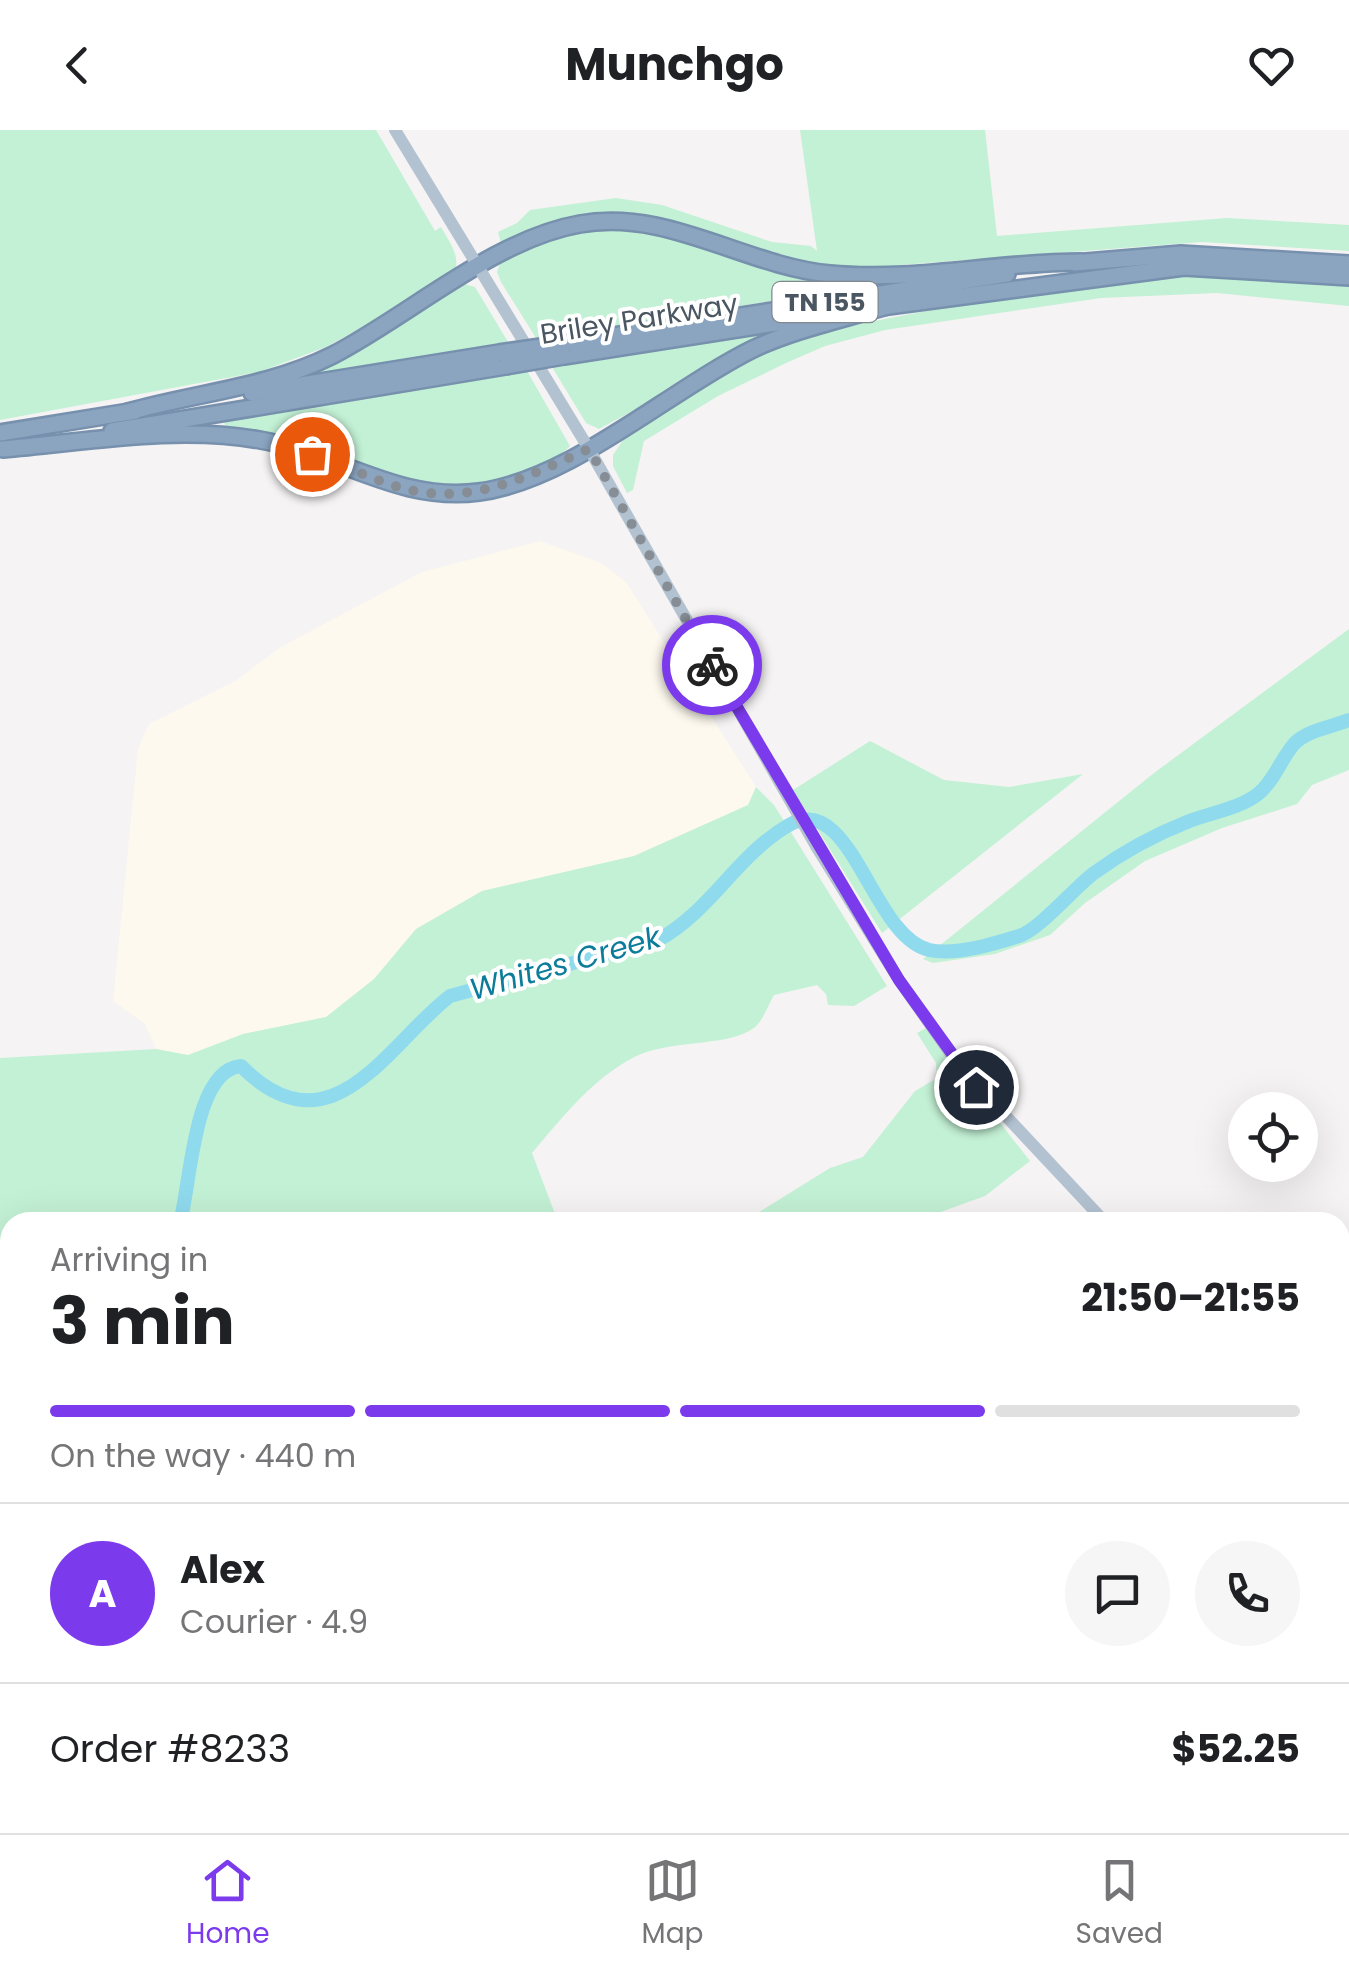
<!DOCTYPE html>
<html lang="en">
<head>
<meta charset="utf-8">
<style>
  body { margin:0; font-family:Poppins,sans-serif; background:#f6f6f6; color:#202124; height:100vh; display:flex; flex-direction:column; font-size:38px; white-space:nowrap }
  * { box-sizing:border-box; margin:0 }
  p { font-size:32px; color:#757577 }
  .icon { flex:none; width:55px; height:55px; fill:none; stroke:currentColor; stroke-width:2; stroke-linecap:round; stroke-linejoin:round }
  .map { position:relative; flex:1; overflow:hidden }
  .drawer { position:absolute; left:0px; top:1082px; width:1350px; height:622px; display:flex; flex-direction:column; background:#fff; border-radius:30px 30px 0 0; box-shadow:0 10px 40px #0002 }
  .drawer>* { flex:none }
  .controls { position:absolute; left:1228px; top:962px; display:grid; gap:20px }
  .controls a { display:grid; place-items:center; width:90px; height:90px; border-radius:50%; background:#fff; box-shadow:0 10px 40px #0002; font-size:50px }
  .pin { position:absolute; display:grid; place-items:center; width:85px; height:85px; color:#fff; margin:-42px; border:5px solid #fff; border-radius:50%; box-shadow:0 2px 10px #0007 }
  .courier { position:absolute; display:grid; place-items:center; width:100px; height:100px; margin:-50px; border:8px solid #7c3aed; border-radius:50%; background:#fff; color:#222; box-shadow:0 2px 12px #0007 }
  .overview em { font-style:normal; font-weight:700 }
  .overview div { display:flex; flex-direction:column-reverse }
  .overview { display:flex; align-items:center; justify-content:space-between; height:170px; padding:0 50px }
  h1 { font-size:65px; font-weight:700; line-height:75px }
  .bar { display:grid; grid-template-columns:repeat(4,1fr); gap:15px 10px; align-content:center; height:120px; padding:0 50px }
  .bar i { height:12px; border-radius:8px; background:#e0e0e0 }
  .bar .active { background:#7c3aed }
  .bar p { grid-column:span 4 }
  .line { display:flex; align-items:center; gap:25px; padding:0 50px; border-top:2px solid #e0e0e0 }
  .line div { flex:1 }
  .round { display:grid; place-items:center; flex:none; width:105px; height:105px; border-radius:52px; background:#f6f6f6 }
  header { display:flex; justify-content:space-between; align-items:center; height:130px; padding:0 50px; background:#fff; font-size:45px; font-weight:700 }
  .tab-bar { display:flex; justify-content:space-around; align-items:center; height:140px; border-top:2px solid #e0e0e0; background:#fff; font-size:28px; color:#757577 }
  .tab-bar a { display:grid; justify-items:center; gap:5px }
  .tab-bar .active { color:#7c3aed }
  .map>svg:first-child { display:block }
  .commercial { fill:#fdf9ef }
  .green { fill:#c3f1d5 }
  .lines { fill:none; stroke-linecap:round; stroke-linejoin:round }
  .river { stroke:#90daee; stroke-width:14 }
  .highway-casing { stroke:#7690ad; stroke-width:20 }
  .street { stroke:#c1cad2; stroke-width:9 }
  .secondary { stroke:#c1cbd6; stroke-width:11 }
  .primary { stroke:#b3c2d1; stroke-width:12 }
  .highway { stroke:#8ba5c1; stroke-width:15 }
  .highway-bridge-casing { stroke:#7690ad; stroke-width:20; stroke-linecap:butt }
  .highway-bridge { stroke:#8ba5c1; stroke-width:15 }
  .done { stroke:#868d94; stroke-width:10; stroke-dasharray:0 18 }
  .route { stroke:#7c3aed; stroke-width:12 }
  .labels { text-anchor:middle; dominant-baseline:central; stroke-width:8; stroke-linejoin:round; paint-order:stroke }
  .shield { fill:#fff; stroke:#808990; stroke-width:2.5 }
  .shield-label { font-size:25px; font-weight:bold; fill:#4a5661 }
  .street-label { font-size:28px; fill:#4a5661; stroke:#fff }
  .water-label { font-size:30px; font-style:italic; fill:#0c7c9b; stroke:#fff }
</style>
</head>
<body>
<header><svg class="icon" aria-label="back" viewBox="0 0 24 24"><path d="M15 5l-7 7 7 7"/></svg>Munchgo<svg class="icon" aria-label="heart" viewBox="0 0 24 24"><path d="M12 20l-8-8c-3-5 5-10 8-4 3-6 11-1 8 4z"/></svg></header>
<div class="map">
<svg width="1349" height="1703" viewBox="0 0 1349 1703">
  <rect width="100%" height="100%" fill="#f5f3f3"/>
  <polygon class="commercial" points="540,411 601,433 626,452 756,657 748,675 634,726 482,761 416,799 374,849 326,887 243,904 188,925 156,919 145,894 113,871 138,619 149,594 235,551 281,517 422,442"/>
  <g class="green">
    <path d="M0,0H376L435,101L441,97C451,115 462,127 453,147L326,217L259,242L0,290Z"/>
    <polygon points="800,0 985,0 997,106 1227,88 1349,95 1349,121 1202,112 848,139 770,125 674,91 621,83 558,90 501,113 498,102 517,93 530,80 616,68 662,75 772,112 811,116 817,121"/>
    <polygon points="616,95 875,150 875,155 536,208 501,152 497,142 500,133 546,107"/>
    <polygon points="1184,142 1349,152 1349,176 1217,163 1101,168 885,200 825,216 786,233 718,266 644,311 633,360 627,363 613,336 613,325 630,300 777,216 818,202 1030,161"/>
    <polygon points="464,154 475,157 508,212 292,248"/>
    <polygon points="769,201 772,206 599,299 586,293 552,237"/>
    <path d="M527,241L570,316C562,325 549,330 538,336C442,386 322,329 226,301L224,290Z"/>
    <polygon points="1349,499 1349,640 1312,655 1297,674 1222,698 1145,731 1085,773 1050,805 995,824 933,833 923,829 1154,643"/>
    <polygon points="870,611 944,650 1009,657 1083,644 882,803 793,660"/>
    <path d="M756,657L774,675L887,856L854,876L828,875L826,864L817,855L774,865C768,875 763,891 754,898C724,919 666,907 627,931C588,954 561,989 532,1023L558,1092H10V1172H0V928L156,919L188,925L243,904L326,887L374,849L416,799L482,761L634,726L748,675Z"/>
    <polygon points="926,898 1030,1031 985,1066 913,1092 751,1092 756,1084 830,1038 863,1027 915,961 937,948 936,933 917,903"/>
  </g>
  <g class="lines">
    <g class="river">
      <path d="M180,1092C191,1054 193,940 241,936C332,1027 388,913 450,866L658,810C710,782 738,724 789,695C852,660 871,806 929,820C955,826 993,814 1019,806C1039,800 1074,758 1094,743C1123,722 1154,705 1187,692C1209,683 1239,679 1258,664C1274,651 1281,629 1294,614C1307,600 1332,597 1349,590"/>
      <polyline points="0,1497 10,1492"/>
    </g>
    <defs>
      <g id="highway">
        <polyline points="1074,133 1181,124 1349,134"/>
        <polyline points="881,177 1184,137 1349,147"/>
        <polyline points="569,213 1007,144"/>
        <polyline points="564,226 834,184"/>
        <polyline points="252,263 499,223"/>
        <path d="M128,282C196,263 270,257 333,225C410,185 494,109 580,94C667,78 745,136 830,144C913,152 997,132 1081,132"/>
        <polyline points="112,301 506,236"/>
        <polyline points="0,303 135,281"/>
        <path d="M3,319C87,312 176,295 260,310C336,323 399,373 479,362C571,350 668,261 753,219C795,199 845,189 890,175"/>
      </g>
    </defs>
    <use href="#highway" class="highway-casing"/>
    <g class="street">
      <polyline points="1340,1627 1349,1624"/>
      <polyline points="172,1695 173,1703"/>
      <polyline points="803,1695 811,1703"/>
      <polyline points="471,1703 476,1695"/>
      <polyline points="606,1703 614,1695"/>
      <polyline points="758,1703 766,1695"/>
      <polyline points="953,1703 956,1695"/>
      <polyline points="1066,1703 1070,1695"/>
      <polyline points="1231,1703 1236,1695"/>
    </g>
    <polyline class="secondary" points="1213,1695 1225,1703"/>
    <g class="primary">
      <polyline points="395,0 589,319 816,716 899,850 960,937 1105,1092"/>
      <polyline points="1340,1368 1349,1380"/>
    </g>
    <use href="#highway" class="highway"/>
    <defs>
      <g id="highway-bridge">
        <polyline points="499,223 569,213"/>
        <polyline points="506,236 564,226"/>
      </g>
    </defs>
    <use href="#highway-bridge" class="highway-bridge-casing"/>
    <use href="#highway-bridge" class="highway-bridge"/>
  </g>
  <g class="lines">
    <path class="done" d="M312,324C341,334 369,348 398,357C468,378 526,347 589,319L712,535"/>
    <polyline class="route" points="712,535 899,850 976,957"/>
  </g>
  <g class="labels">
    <rect class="shield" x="772.5" y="152" width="105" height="40" rx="8"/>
    <g class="shield-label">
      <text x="825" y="172">TN 155</text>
    </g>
    <g class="street-label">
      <text transform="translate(639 189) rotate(-9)">Briley Parkway</text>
    </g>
    <g class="water-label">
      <text transform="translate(565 833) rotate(-16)">Whites Creek</text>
    </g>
  </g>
</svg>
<div class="controls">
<a><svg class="icon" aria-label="locate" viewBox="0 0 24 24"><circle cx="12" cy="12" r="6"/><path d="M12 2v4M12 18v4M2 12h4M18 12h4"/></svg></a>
</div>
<div class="pin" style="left:312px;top:324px;background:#ea580c"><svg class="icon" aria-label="bag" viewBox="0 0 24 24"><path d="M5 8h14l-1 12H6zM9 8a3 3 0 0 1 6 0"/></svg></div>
<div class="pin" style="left:976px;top:957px;background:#1f2937"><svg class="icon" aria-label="home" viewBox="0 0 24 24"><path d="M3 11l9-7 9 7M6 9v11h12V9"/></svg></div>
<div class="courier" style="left:712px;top:535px"><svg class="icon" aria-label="bike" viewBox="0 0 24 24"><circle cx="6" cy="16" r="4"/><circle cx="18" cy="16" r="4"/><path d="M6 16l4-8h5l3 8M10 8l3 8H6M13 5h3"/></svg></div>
<section class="drawer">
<div class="overview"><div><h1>3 min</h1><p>Arriving in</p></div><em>21:50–21:55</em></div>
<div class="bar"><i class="active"></i><i class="active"></i><i class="active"></i><i></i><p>On the way · 440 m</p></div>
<div class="line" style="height:180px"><b class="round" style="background:#7c3aed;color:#fff">A</b><div><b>Alex</b><p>Courier · 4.9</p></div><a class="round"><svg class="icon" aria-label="chat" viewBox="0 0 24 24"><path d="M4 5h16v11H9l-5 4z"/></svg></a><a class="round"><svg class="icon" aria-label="phone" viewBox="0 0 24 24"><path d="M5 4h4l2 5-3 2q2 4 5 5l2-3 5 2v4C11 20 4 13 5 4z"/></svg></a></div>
<div class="line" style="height:130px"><div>Order #8233</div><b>$52.25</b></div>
</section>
</div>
<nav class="tab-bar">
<a class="active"><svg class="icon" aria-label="home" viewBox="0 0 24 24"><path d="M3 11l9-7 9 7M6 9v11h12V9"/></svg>Home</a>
<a><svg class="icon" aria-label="map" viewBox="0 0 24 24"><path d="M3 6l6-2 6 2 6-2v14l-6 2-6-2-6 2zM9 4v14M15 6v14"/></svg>Map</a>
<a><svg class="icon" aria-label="saved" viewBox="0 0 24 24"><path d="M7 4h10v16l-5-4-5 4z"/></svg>Saved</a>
</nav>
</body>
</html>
